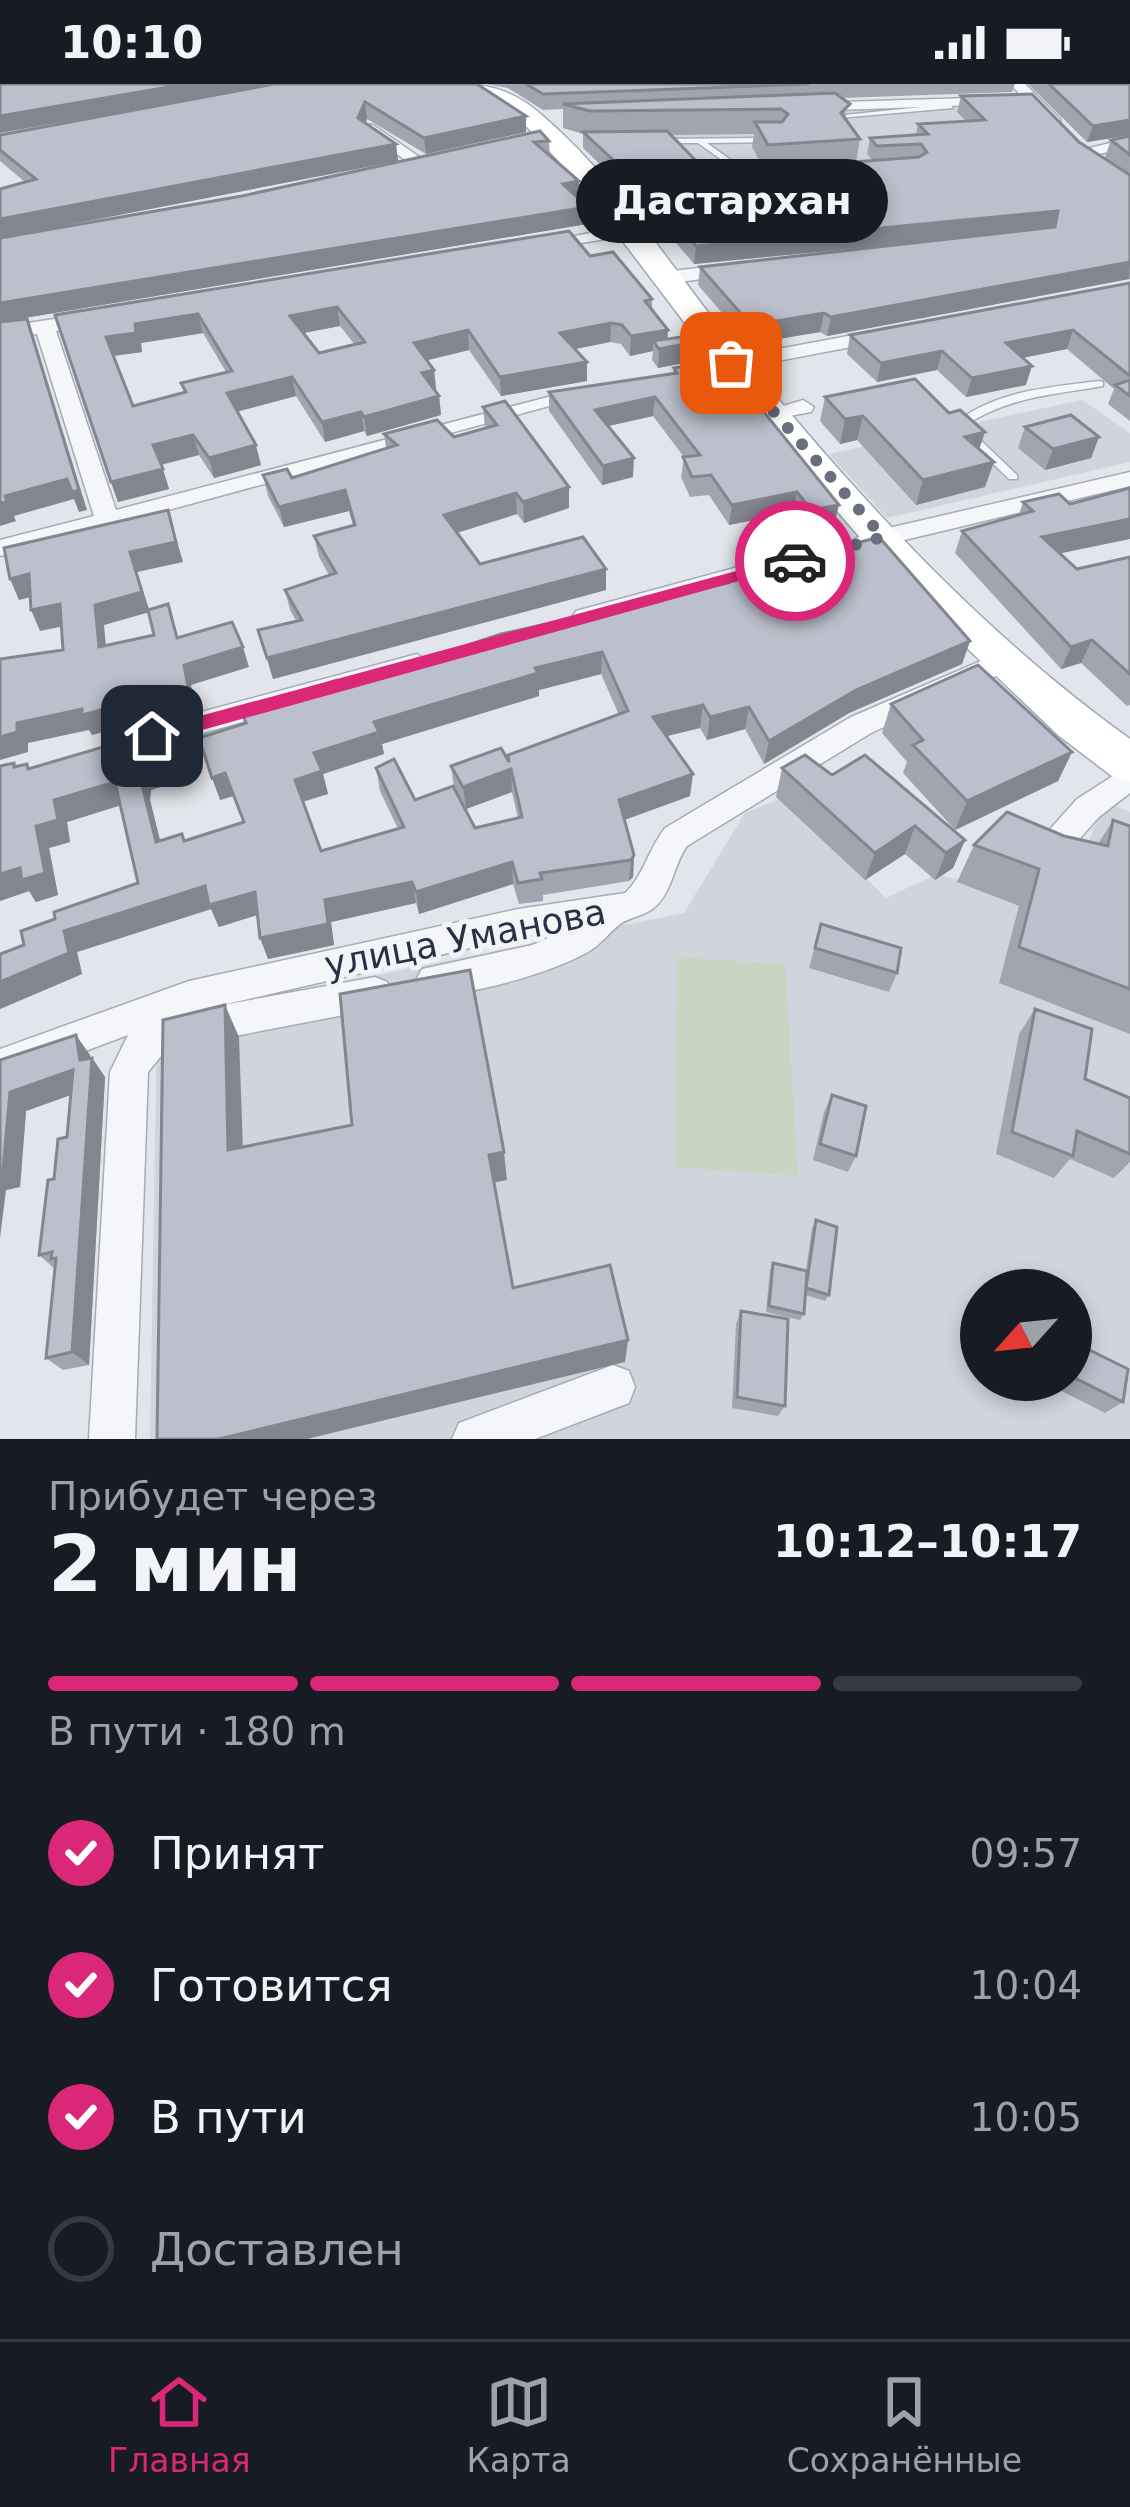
<!DOCTYPE html>
<html lang="ru">
<head>
<meta charset="utf-8">
<style>
  body { margin:0; font-family:"DejaVu Sans",sans-serif; background:#20242c; color:#f1f3f6; height:100vh; display:flex; flex-direction:column; font-size:45px; white-space:nowrap }
  * { box-sizing:border-box; margin:0 }
  p { font-size:39px; color:#9ea1a6 }
  .icon { flex:none; width:66px; height:66px; fill:none; stroke:currentColor; stroke-width:2; stroke-linecap:round; stroke-linejoin:round }
  .map { position:relative; height:1355px; overflow:hidden }
  .panel { display:flex; flex-direction:column; background:#171b24; flex:1 }
  .panel>* { flex:none }
  .needle { width:78px; rotate:243deg }
  .fabs { position:absolute; left:960px; top:1185px; display:grid; gap:24px }
  .fabs a { display:grid; place-items:center; width:132px; height:132px; border-radius:50%; background:#171b24; box-shadow:0 6px 18px #0003; font-size:60px }
  .pin { position:absolute; display:grid; place-items:center; width:102px; height:102px; color:#fff; margin:-51px; border-radius:24px; box-shadow:0 6px 18px #0006 }
  .courier { position:absolute; display:grid; place-items:center; width:120px; height:120px; margin:-60px; border:9px solid #db2777; border-radius:50%; background:#fff; color:#222; box-shadow:0 3px 15px #0007 }
  .bubble { position:absolute; height:84px; border-radius:42px; background:#171b24; box-shadow:0 6px 18px #0003; font-size:39px; font-weight:700; line-height:84px; text-align:center }
  .head em { font-style:normal; font-weight:700 }
  .head div { display:flex; flex-direction:column-reverse }
  .head { display:flex; align-items:center; justify-content:space-between; height:204px; padding:0 48px }
  h1 { font-size:78px; font-weight:700; line-height:90px }
  .bar { display:grid; grid-template-columns:repeat(4,1fr); gap:18px 12px; align-content:center; height:144px; padding:0 48px }
  .bar i { height:15px; border-radius:9px; background:#363941 }
  .bar .active { background:#db2777 }
  .bar p { grid-column:span 4 }
  ol { padding:0 48px; list-style:none }
  li { display:flex; align-items:center; gap:36px; height:132px }
  li p { margin-inline-start:auto }
  li .icon { padding:12px; border-radius:50%; background:#db2777; color:#fff; stroke-width:4 }
  li:last-child { color:#9ea1a6 }
  li i { width:66px; height:66px; border:6px solid #363941; border-radius:50% }
  .status { display:flex; justify-content:space-between; align-items:center; height:84px; padding:0 60px; background:#171b24; direction:ltr }
  .status svg { height:33px; fill:currentColor }
  .tab-bar { display:flex; justify-content:space-around; align-items:center; height:168px; border-top:3px solid #363941; background:#171b24; font-size:33px; color:#9ea1a6 }
  .tab-bar a { display:grid; justify-items:center; gap:6px }
  .tab-bar .active { color:#db2777 }
  .map>svg:first-child { display:block }
  .built { fill:#d0d4dd; fill-rule:evenodd }
  .green { fill:#c6d6c2 }
  .lines { fill:none; stroke-linecap:round; stroke-linejoin:round }
  .service-casing { stroke:#a7abb6; stroke-width:3 }
  .minor-casing { stroke:#a7abb6; stroke-width:3 }
  .primary-casing { stroke:#a0a8b8; stroke-width:3 }
  .service { fill:#f5f6f9; fill-rule:evenodd }
  .minor { fill:#f5f6f9; fill-rule:evenodd }
  .primary { fill:#fff; fill-rule:evenodd }
  .wall { fill:#a2a5af; fill-rule:evenodd }
  .shaded-wall { fill:#84868f }
  .building { fill:#bcc0cc; stroke:#84868f; stroke-width:3; fill-rule:evenodd }
  .route { fill:#db2777 }
  .done { stroke:#6a6f7f; stroke-width:12; stroke-dasharray:0 21.6 }
  .labels { text-anchor:middle; dominant-baseline:central; stroke-width:10; stroke-linejoin:round; paint-order:stroke }
  .street-label { font-size:36px; fill:#293045; stroke:#f2f4f8 }
</style>
</head>
<body>
<div class="status"><b>10:10</b><svg viewBox="0 0 49 12"><path d="M0 12V9h3v3zM5 12V6h3v6zM10 12V3h3v9zM15 12V0h3v12zM26 1h20v11H26zM47 4h2v5h-2z"/></svg></div>
<div class="map">
<svg width="1130" height="1355" viewBox="0 0 1130 1355">
  <rect width="100%" height="100%" fill="#e2e5eb"/>
  <g class="built">
    <polygon points="955,23 993,65 725,120 639,31"/>
    <polygon points="1082,316 1130,349 1130,378 887,434 829,370"/>
    <path d="M784,713L886,814L937,790L1061,823L1105,718L1130,728V1355H150L157,944L184,930L684,829L745,729ZM981,1206H1071V1296H981Z"/>
  </g>
  <polygon class="green" points="677,873 785,880 798,1092 675,1083"/>
  <g class="lines">
    <defs>
      <g id="service">
        <polygon points="950,20 953,24 839,34 835,32"/>
        <polygon points="773,54 777,56 776,58 707,59 753,92 754,94 750,96 698,59 659,59 655,57 659,55"/>
        <path d="M1099,297L1103,298V302C1052,311 1006,313 963,343L959,344L953,341C993,307 1049,303 1099,297Z"/>
        <polygon points="968,347 972,348 1017,391 1017,395 1009,395 964,352 962,350"/>
      </g>
      <g id="minor">
        <polygon points="1010,0 1025,0 1060,35 1060,41 1050,41"/>
        <polygon points="1001,13 1006,20 809,27 802,23 809,19"/>
        <polygon points="363,41 373,41 431,81 417,84 363,47"/>
        <polygon points="1130,54 1130,64 1082,73 1074,68"/>
        <polygon points="630,141 639,146 636,150 539,166 530,161"/>
        <polygon points="738,179 747,185 745,189 665,200 656,194 665,188"/>
        <polygon points="95,229 102,231 102,239 56,247 116,426 586,303 597,309 0,472 0,456 94,432 37,250 0,255 0,243"/>
        <polygon points="886,245 893,247 893,255 709,290 699,284 709,278"/>
        <polygon points="803,316 814,323 811,328 774,335 763,328"/>
        <polygon points="1130,388 1130,402 863,466 851,458 863,450"/>
        <polygon points="764,476 777,484 773,490 585,542 572,533 576,527"/>
        <path d="M1004,567L1014,570L1018,577L1014,584L871,649L687,762C674,780 673,804 658,820C646,833 630,832 619,841C609,849 602,859 591,866C560,886 455,919 422,907L416,896L422,885L532,861L567,846L518,853L218,922L375,893L387,898L393,909L387,920L375,925L167,965L148,988L135,1355H89L110,988L128,951L0,999V965L189,897L518,825L625,809C643,793 649,764 665,744L851,633Z"/>
        <polygon points="417,570 431,580 427,587 134,668 119,657 134,646"/>
        <polygon points="1130,681 1130,709 1099,733 1056,781 1045,785 1034,781 1029,772 1034,763 1077,715"/>
        <polygon points="613,1281 629,1287 635,1303 629,1319 535,1355 452,1355 459,1339"/>
      </g>
      <path id="primary" d="M463,0C494,0 520,11 544,33C620,99 673,187 736,264C853,408 979,547 1130,655V698L1113,693L1058,651L900,500L756,333L578,98L527,43Z"/>
    </defs>
    <use href="#service" class="service-casing"/>
    <use href="#minor" class="minor-casing"/>
    <use href="#primary" class="primary-casing"/>
    <use href="#service" class="service"/>
    <use href="#minor" class="minor"/>
    <use href="#primary" class="primary"/>
  </g>
  <g class="wall">
    <polygon points="0,0 477,0 526,48 426,70 367,35 365,39 396,60 398,77 0,154 25,98 0,77 0,51 165,20"/>
    <path d="M486,0H1015L1012,8L842,14L847,37L860,55L856,78L872,76L867,70L870,54L916,51L918,40L966,37L957,28L961,12L1079,58L1120,85L1105,73L1111,56L1130,52V195L827,252L820,248L749,260L698,201L700,183L902,160L694,180L648,126L583,64V50L563,44V25L543,26L508,4ZM754,50L752,63L764,85L708,89L670,51Z"/>
    <polygon points="1028,0 1130,0 1130,51 1087,58"/>
    <polygon points="540,47 549,57 550,72 578,115 587,123 587,140 0,238 242,112"/>
    <path d="M590,172L652,215V225L667,255L706,256L704,275L658,284L652,276L653,267L630,272L621,260L610,258L575,265L587,297L501,312L469,266L427,276L434,286L436,305L434,306L439,312L441,331L367,352L364,347L325,358L296,312L237,327L261,381L214,394L199,371L161,381L169,405L118,418L55,231ZM340,242L355,261L319,269L303,249ZM203,249L226,288L181,299L184,309L133,322L114,272L142,268L141,259Z"/>
    <polygon points="1130,199 1130,337 1108,320 1114,305 1067,265 1023,274 1026,301 966,313 937,286 877,298 847,270 850,251"/>
    <polygon points="674,284 834,441 807,446 794,428 729,441 709,411 690,413 681,393 684,373 653,332 608,342 633,393 602,401 549,327 549,308 673,289"/>
    <polygon points="825,313 979,365 985,403 916,421 857,356 840,360 820,337"/>
    <polygon points="483,323 569,403 569,424 524,439 517,430 457,449 480,480 606,506 273,595 258,546 296,537 290,526 285,506 329,491 319,473 314,452 353,441 349,427 284,443 268,412 263,391 292,394 386,364 384,350 454,353 485,344"/>
    <polygon points="1025,343 1099,353 1091,374 1045,386 1018,364"/>
    <polygon points="1023,418 1070,420 1061,470 1077,485 1130,473 1130,621 1127,622 1081,579 1061,585 955,469 962,447 1019,431"/>
    <path d="M725,495L970,557L962,580L849,629L764,680L745,645L707,656L700,644L666,652L690,712L625,736L634,771L633,793L629,797L543,811V817L519,820L513,800L419,830L416,819L331,838L334,861L268,875L258,831L219,843L211,825L77,868L82,890L0,925V870L24,861L55,835L138,799L120,721L67,738L70,758L49,764L58,811L36,818L29,807L0,817L14,679L16,683L30,685L180,666L189,694L151,706L150,716L160,757H185L243,738L233,712L220,716L245,639L340,604L724,500ZM601,590L619,631L508,676L451,682L454,704L466,725L512,708L518,734L475,744L415,716L376,684L380,707L398,745L321,767L303,718L328,710L323,690L384,670L382,660L539,612V606Z"/>
    <polygon points="891,620 1072,668 1058,697 955,746 903,689 907,678 882,649"/>
    <polygon points="782,684 832,691 965,756 953,784 935,796 905,770 865,796 776,713"/>
    <polygon points="1113,736 1130,742 1130,950 999,899 1019,822 957,798 974,761 1064,752 1098,760"/>
    <polygon points="821,840 897,889 889,908 809,884"/>
    <polygon points="1035,925 1085,995 1130,1014 1130,1078 1114,1094 1070,1075 1054,1094 996,1070 1019,950"/>
    <polygon points="76,951 90,974 92,974 105,993 89,1281 63,1286 46,1274 55,1185 39,1171 54,1095 67,1053 71,1011 26,1027 20,1103 6,1106 0,976"/>
    <polygon points="832,1011 856,1072 848,1088 813,1076 824,1028"/>
    <polygon points="816,1136 829,1211 825,1217 805,1211 804,1230 800,1236 766,1228 770,1186 773,1179 806,1186 812,1144"/>
    <polygon points="741,1227 785,1322 778,1332 732,1324 736,1240"/>
    <polygon points="1071,1257 1123,1318 1105,1329 1040,1296 1071,1296"/>
  </g>
  <g class="shaded-wall">
    <polygon points="186,0 279,0 0,49 0,32"/>
    <polygon points="365,18 367,35 360,51 358,34"/>
    <polygon points="526,32 526,48 426,70 424,54"/>
    <polygon points="1130,36 1130,51 1087,58 1093,42"/>
    <polygon points="396,60 398,77 0,154 0,135"/>
    <polygon points="579,97 578,115 563,100"/>
    <polygon points="587,123 587,140 0,238 0,219"/>
    <polygon points="1058,127 1052,145 694,180 696,162"/>
    <polygon points="1130,178 1129,195 827,252 831,233"/>
    <polygon points="337,223 340,242 293,251 290,232"/>
    <polygon points="824,229 820,248 749,260 751,241"/>
    <polygon points="198,230 203,249 141,259 142,268 112,272 106,253 135,240"/>
    <polygon points="27,235 87,426 79,428 74,415 14,432 16,437 0,442 0,419 5,412"/>
    <polygon points="611,239 610,258 560,268 560,249"/>
    <polygon points="468,246 469,266 416,279 414,259"/>
    <polygon points="668,246 667,263 706,256 704,275 658,284 659,265 653,257 653,267 630,272 631,252"/>
    <polygon points="1073,246 1067,265 1000,278 1006,259"/>
    <polygon points="942,267 937,286 877,298 881,279"/>
    <polygon points="587,278 587,297 501,312 500,293"/>
    <polygon points="1032,282 1026,301 966,313 972,294"/>
    <polygon points="434,286 436,305 424,308 422,289"/>
    <polygon points="292,293 296,312 232,329 227,309"/>
    <polygon points="439,312 441,331 367,352 364,333"/>
    <polygon points="655,313 653,332 595,345 595,326"/>
    <polygon points="361,328 364,347 325,358 322,338"/>
    <polygon points="863,332 857,356 840,360 845,335"/>
    <polygon points="985,348 977,372 965,353"/>
    <polygon points="193,351 199,371 159,381 153,361"/>
    <polygon points="1099,353 1091,374 1045,386 1053,365"/>
    <polygon points="256,361 261,381 214,394 209,374"/>
    <polygon points="634,374 633,393 602,401 603,382"/>
    <polygon points="994,378 985,403 916,421 923,396"/>
    <polygon points="163,385 169,405 118,418 111,398"/>
    <polygon points="569,403 569,424 524,439 523,418"/>
    <polygon points="345,406 349,427 284,443 279,423"/>
    <polygon points="797,408 794,428 729,441 732,421"/>
    <polygon points="516,409 517,430 446,452 444,431"/>
    <polygon points="839,421 834,441 807,446 811,426"/>
    <polygon points="168,426 183,478 137,488 150,528 104,541 108,584 99,563 95,521 130,468"/>
    <polygon points="1130,435 1130,455 1033,475 1042,453"/>
    <polygon points="606,485 606,506 273,595 267,574"/>
    <polygon points="29,490 38,511 19,516 10,495"/>
    <polygon points="60,520 69,541 40,547 31,526"/>
    <polygon points="1092,556 1081,579 1061,585 1071,563"/>
    <polygon points="970,557 962,580 849,629 764,680 769,657 856,606"/>
    <polygon points="243,563 249,583 191,601 195,624 92,651 89,646 28,659 28,668 0,676 0,653 17,639 184,581"/>
    <polygon points="602,568 601,590 539,606 539,612 382,660 384,670 323,690 328,710 301,718 295,696 314,669 374,638 535,584"/>
    <polygon points="703,621 700,644 651,656 653,633"/>
    <polygon points="749,623 745,645 707,656 710,633"/>
    <polygon points="171,643 189,694 151,706 150,716 166,780 156,758 140,693 141,683"/>
    <polygon points="1072,668 1058,697 955,746 967,717"/>
    <polygon points="511,685 512,708 466,725 463,703"/>
    <polygon points="225,689 233,712 220,716 212,694"/>
    <polygon points="693,690 690,712 618,738 619,716"/>
    <polygon points="115,698 125,720 67,738 70,758 49,764 58,811 36,818 29,807 0,817 0,790 54,716"/>
    <polygon points="915,742 905,770 865,796 875,769"/>
    <polygon points="965,756 953,784 935,796 946,769"/>
    <polygon points="634,771 633,793 629,797 631,776"/>
    <polygon points="512,778 513,800 419,830 416,808"/>
    <polygon points="412,798 416,819 331,838 334,861 268,875 260,854 325,816"/>
    <polygon points="205,802 255,808 263,829 219,843 211,825 77,868 82,890 0,925 0,898 64,847"/>
    <polygon points="225,921 239,953 244,1095 228,1066"/>
    <polygon points="76,951 90,971 91,981 92,974 105,993 89,1281 72,1268 80,976"/>
    <polygon points="73,986 87,1005 26,1027 20,1103 6,1106 0,1154 0,1086 10,1008"/>
    <polygon points="504,1068 507,1096 492,1099 489,1071"/>
    <polygon points="628,1256 625,1278 307,1355 219,1355"/>
  </g>
  <g class="building">
    <polygon points="0,0 186,0 0,32"/>
    <polygon points="274,0 477,0 526,32 424,54 365,18 358,34 396,60 0,135 0,105 36,95 0,66 0,51"/>
    <polygon points="526,0 809,0 543,10"/>
    <polygon points="1049,0 1130,0 1130,36 1093,42"/>
    <polygon points="835,9 850,20 841,29 860,55 768,61 755,38 782,38 788,30 781,25 590,27 563,20"/>
    <polygon points="1032,10 1079,58 1130,91 1130,178 831,233 824,229 751,241 700,183 1055,143 1058,127 696,162 649,109 583,48 667,47 708,89 919,73 927,68 921,60 877,62 870,54 928,50 918,40 985,36 961,12"/>
    <polygon points="540,47 549,57 534,58 579,97 563,100 587,123 0,219 0,154 242,112"/>
    <polygon points="1130,52 1130,71 1111,56"/>
    <path d="M569,147L590,172L613,168L652,215L645,217L668,246L631,252L622,241L611,239L560,249L587,278L500,293L468,246L414,259L434,286L422,289L439,312L364,333L361,328L322,338L292,293L227,309L256,361L209,374L193,351L153,361L163,385L111,398L55,231ZM337,223L365,258L319,269L290,232ZM198,230L232,287L181,299L186,308L133,322L106,253L136,249L135,240Z"/>
    <polygon points="1130,199 1130,292 1073,246 1006,259 1032,282 972,294 942,267 881,279 850,251"/>
    <polygon points="27,235 79,406 72,408 67,395 5,412 7,418 0,419 0,238"/>
    <polygon points="701,250 706,256 659,265 653,257"/>
    <polygon points="721,275 839,421 811,426 797,408 732,421 711,391 692,393 683,373 700,371 655,313 595,326 634,374 603,382 549,308 677,289 674,284"/>
    <polygon points="915,295 949,329 960,326 985,348 965,353 994,378 923,396 863,332 845,335 825,313"/>
    <polygon points="1130,296 1130,312 1115,301"/>
    <polygon points="505,317 569,403 523,418 516,409 444,431 480,480 583,453 606,485 267,574 258,546 302,536 285,506 336,489 314,452 355,441 345,406 279,423 263,391 287,385 292,394 397,361 384,350 437,336 454,353 497,341 483,323"/>
    <polygon points="1071,331 1099,353 1053,365 1025,343"/>
    <polygon points="1130,404 1130,435 1042,453 1077,485 1130,473 1130,590 1092,556 1071,563 962,447 1033,427 1023,418 1059,410 1070,420"/>
    <polygon points="168,426 176,458 130,468 142,508 95,521 99,563 154,551 148,526 168,520 177,554 232,538 243,563 184,581 188,603 82,631 82,625 17,639 17,648 0,653 0,575 63,566 60,520 31,526 29,490 10,495 4,464"/>
    <path d="M879,453L970,557L856,606L769,657L749,623L710,633L703,621L653,633L693,690L619,716L634,771L631,776L540,789L542,795L518,799L512,778L416,808L412,798L325,816L328,840L260,854L255,808L209,821L205,802L64,847L69,869L0,898V870L24,861L21,847L55,835L54,828L138,799L115,698L54,716L58,736L36,742L45,789L22,796L20,784L0,790V682L14,679V683L27,680L28,685L171,643L180,671L141,683L140,693L156,758L182,750L184,757L244,738L225,689L212,694L199,654L246,639L241,626L337,596L340,604L501,550L728,499L725,495ZM602,568L628,627L508,671L509,678L501,664L451,682L463,703L511,685L522,733L475,744L453,702L415,716L394,675L376,684L404,743L321,767L295,696L322,687L314,669L379,648L374,638L538,589L535,584Z"/>
    <polygon points="978,581 1072,668 967,717 913,661 923,656 891,620"/>
    <polygon points="805,671 832,691 865,671 965,756 946,769 915,742 875,769 782,684"/>
    <polygon points="1007,728 1064,752 1108,762 1113,736 1130,742 1130,905 1019,863 1039,785 974,761"/>
    <polygon points="821,840 901,864 897,889 815,864"/>
    <polygon points="470,886 504,1068 489,1071 513,1204 610,1181 628,1256 219,1355 157,1355 163,936 225,921 228,1066 352,1041 340,910"/>
    <polygon points="1035,925 1092,945 1085,995 1130,1014 1130,1070 1077,1047 1073,1072 1012,1048"/>
    <polygon points="76,951 80,976 92,974 72,1268 46,1274 56,1174 51,1175 52,1168 39,1171 48,1096 54,1095 58,1055 67,1053 73,986 10,1008 3,1086 0,1086 0,976"/>
    <polygon points="832,1011 866,1022 856,1072 820,1060"/>
    <polygon points="816,1136 837,1143 829,1211 806,1204"/>
    <polygon points="773,1179 807,1187 804,1230 769,1222"/>
    <polygon points="741,1227 788,1235 785,1322 737,1313"/>
    <polygon points="1071,1257 1128,1285 1123,1318 1071,1292"/>
  </g>
  <polygon class="route" points="795,471 800,480 152,660 142,652 152,645"/>
  <g class="lines">
    <polyline class="done" points="731,279 883,453 795,477"/>
  </g>
  <g class="labels">
    <g class="street-label">
      <text transform="translate(465 854) rotate(-11)">улица Уманова</text>
    </g>
  </g>
</svg>
<div class="fabs">
<a><svg class="needle" viewBox="-14 -14 28 28"><path d="M0-13l5 13h-10z" fill="#e53935"/><path d="M0 13l5-13h-10z" fill="#9ea1a6"/></svg></a>
</div>
<div class="pin" style="left:731px;top:279px;background:#ea580c"><svg class="icon" aria-label="bag" viewBox="0 0 24 24"><path d="M5 8h14l-1 12H6zM9 8a3 3 0 0 1 6 0"/></svg></div>
<div class="pin" style="left:152px;top:652px;background:#1f2937"><svg class="icon" aria-label="home" viewBox="0 0 24 24"><path d="M3 11l9-7 9 7M6 9v11h12V9"/></svg></div>
<div class="courier" style="left:795px;top:477px"><svg class="icon" aria-label="car" viewBox="0 0 24 24"><path d="M5 17H2v-5l4-1 3-4h7l3 4 3 1v5h-3M9 17h6M6 11h13"/><circle cx="7" cy="17" r="2"/><circle cx="17" cy="17" r="2"/></svg></div>
<div class="bubble" style="left:576px;top:75px;width:312px">Дастархан</div>
</div>
<section class="panel">
<div class="head"><div><h1>2 мин</h1><p>Прибудет через</p></div><em>10:12–10:17</em></div>
<div class="bar"><i class="active"></i><i class="active"></i><i class="active"></i><i></i><p>В пути · 180 m</p></div>
<ol>
<li><svg class="icon" aria-label="check" viewBox="0 0 24 24"><path d="M5 12l5 5 9-10"/></svg>Принят<p>09:57</p></li>
<li><svg class="icon" aria-label="check" viewBox="0 0 24 24"><path d="M5 12l5 5 9-10"/></svg>Готовится<p>10:04</p></li>
<li><svg class="icon" aria-label="check" viewBox="0 0 24 24"><path d="M5 12l5 5 9-10"/></svg>В пути<p>10:05</p></li>
<li><i></i>Доставлен</li>
</ol>
</section>
<nav class="tab-bar">
<a class="active"><svg class="icon" aria-label="home" viewBox="0 0 24 24"><path d="M3 11l9-7 9 7M6 9v11h12V9"/></svg>Главная</a>
<a><svg class="icon" aria-label="map" viewBox="0 0 24 24"><path d="M3 6l6-2 6 2 6-2v14l-6 2-6-2-6 2zM9 4v14M15 6v14"/></svg>Карта</a>
<a><svg class="icon" aria-label="saved" viewBox="0 0 24 24"><path d="M7 4h10v16l-5-4-5 4z"/></svg>Сохранённые</a>
</nav>
</body>
</html>
